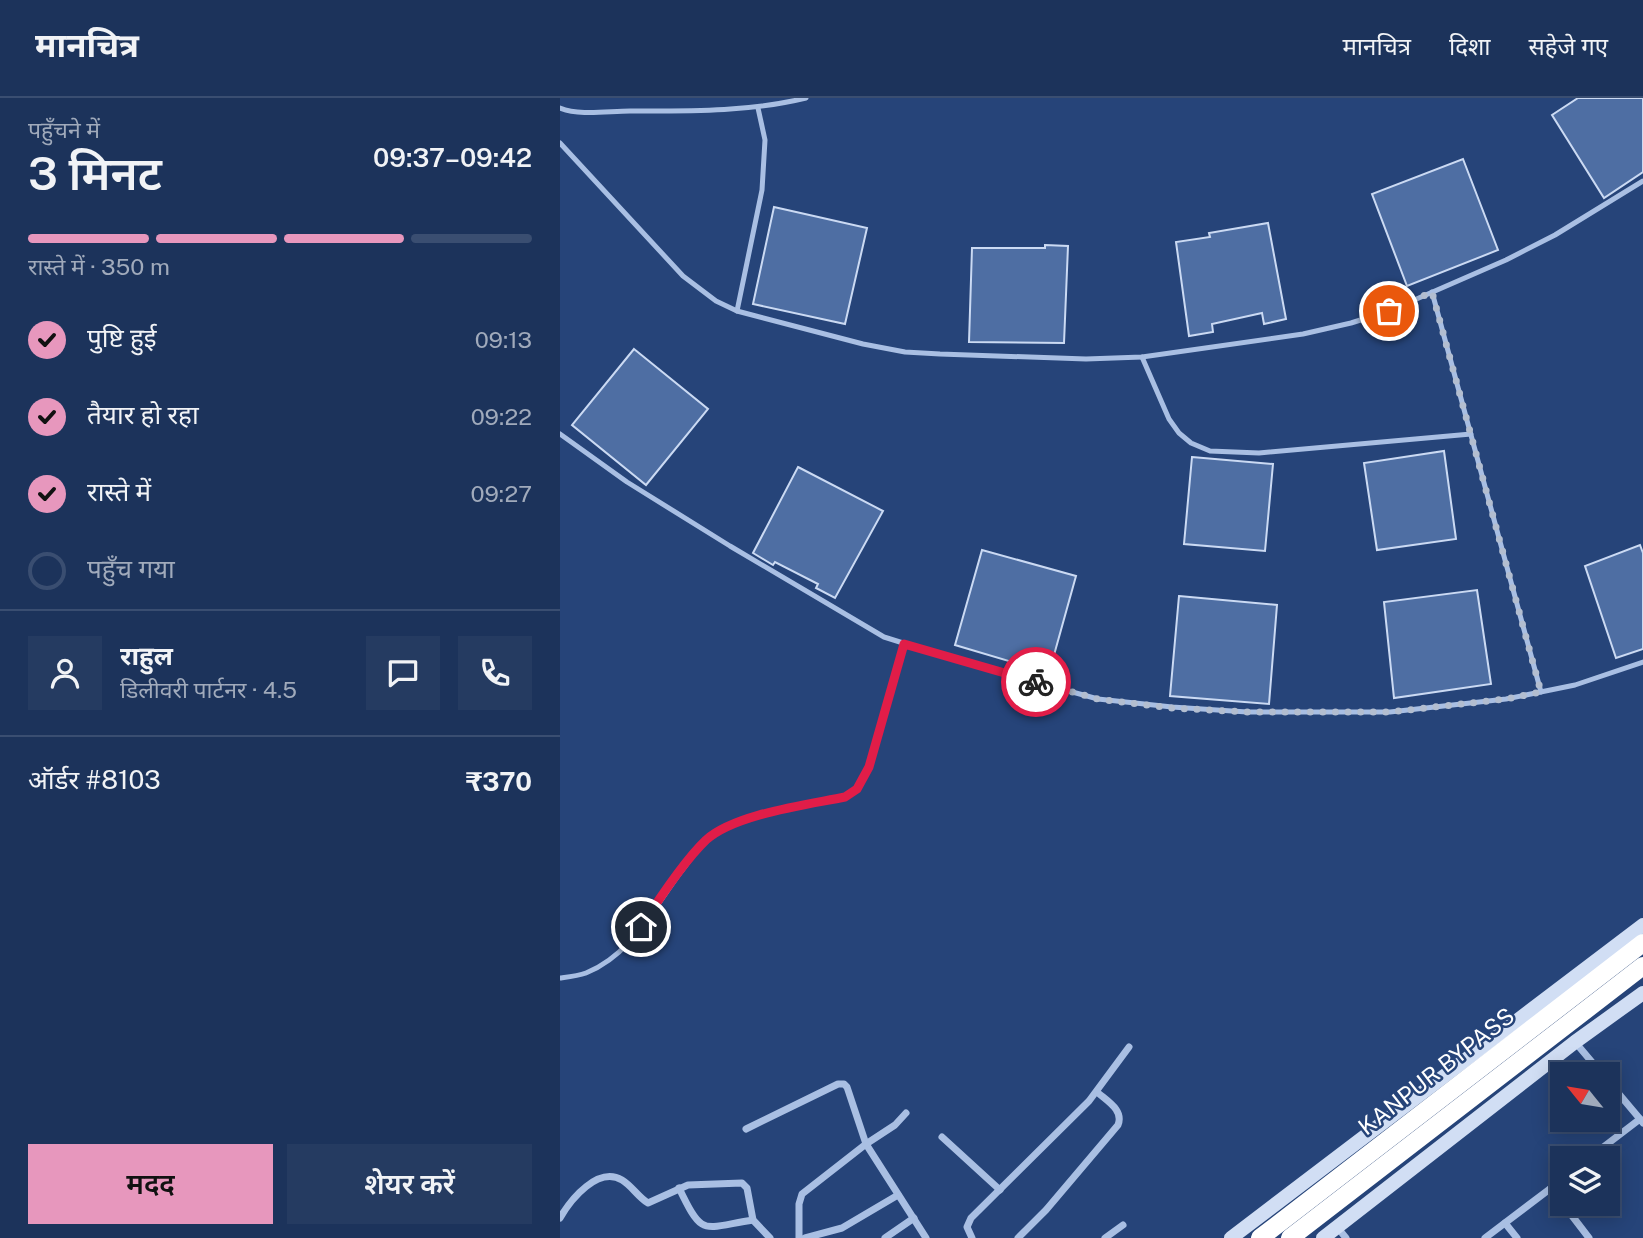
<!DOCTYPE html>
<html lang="hi">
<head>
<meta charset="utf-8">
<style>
  body { margin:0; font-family:"Public Sans","Noto Sans Devanagari",sans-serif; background:#253b61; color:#f1f3f6; height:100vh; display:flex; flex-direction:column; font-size:26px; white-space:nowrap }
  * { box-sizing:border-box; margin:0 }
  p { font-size:23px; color:#a0aabb }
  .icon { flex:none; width:38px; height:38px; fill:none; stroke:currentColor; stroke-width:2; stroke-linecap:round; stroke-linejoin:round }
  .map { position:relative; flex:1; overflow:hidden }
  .sheet { display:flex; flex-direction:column; background:#1c335b; width:560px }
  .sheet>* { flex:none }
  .needle { width:46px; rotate:300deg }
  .fabs { position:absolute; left:990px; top:964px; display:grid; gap:14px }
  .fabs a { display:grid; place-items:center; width:70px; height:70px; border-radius:0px; background:#1c335b; box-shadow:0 4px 18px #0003,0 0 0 2px #3a4e71; font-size:35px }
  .pin { position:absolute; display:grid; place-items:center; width:60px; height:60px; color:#fff; margin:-30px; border:4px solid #fff; border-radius:50%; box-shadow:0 2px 7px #0007 }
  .courier { position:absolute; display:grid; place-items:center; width:70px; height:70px; margin:-35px; border:5px solid #e11d48; border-radius:50%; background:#fff; color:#222; box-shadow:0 2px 9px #0007 }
  .overview em { font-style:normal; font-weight:600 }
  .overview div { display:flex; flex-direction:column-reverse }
  .overview { display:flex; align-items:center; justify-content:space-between; height:119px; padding:0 28px }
  h1 { font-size:46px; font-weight:600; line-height:52px }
  .bar { display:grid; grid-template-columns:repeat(4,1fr); gap:10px 7px; align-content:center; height:84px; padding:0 28px }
  .bar i { height:9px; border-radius:5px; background:#3a4e71 }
  .bar .selected { background:#e797bd }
  .bar p { grid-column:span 4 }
  .line { display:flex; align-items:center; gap:18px; padding:0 28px; border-top:2px solid #3a4e71 }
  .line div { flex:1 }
  .round { display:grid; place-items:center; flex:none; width:74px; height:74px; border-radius:0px; background:#253b61 }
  ol { padding:0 28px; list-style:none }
  li { display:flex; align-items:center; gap:21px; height:77px }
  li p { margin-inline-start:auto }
  li .icon { padding:7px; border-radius:50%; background:#e797bd; color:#111; stroke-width:4 }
  li:last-child { color:#a0aabb }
  li i { width:38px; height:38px; border:4px solid #3a4e71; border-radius:50% }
  .primary-button { display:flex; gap:14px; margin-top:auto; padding:14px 28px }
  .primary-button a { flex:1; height:80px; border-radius:0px; background:#e797bd; color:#111; font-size:28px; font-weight:600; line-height:80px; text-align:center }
  .primary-button a+a { background:#253b61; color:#f1f3f6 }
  header { display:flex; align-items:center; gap:42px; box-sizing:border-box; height:98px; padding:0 35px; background:#1c335b; border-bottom:2px solid #3a4e71 }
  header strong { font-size:33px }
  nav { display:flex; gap:38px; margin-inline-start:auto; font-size:24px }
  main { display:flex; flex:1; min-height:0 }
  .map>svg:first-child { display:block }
  .building { fill:#4e6ea3; stroke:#cbdaf3; stroke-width:2 }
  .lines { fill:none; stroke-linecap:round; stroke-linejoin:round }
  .lane { stroke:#a9bfe3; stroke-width:5 }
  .street { stroke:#a9bfe3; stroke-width:7 }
  .secondary { stroke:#d1def4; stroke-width:14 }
  .highway { stroke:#fff; stroke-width:18 }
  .done { stroke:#b3bed0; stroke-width:7; stroke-dasharray:0 12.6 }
  .route { stroke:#e11d48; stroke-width:9 }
  .labels { text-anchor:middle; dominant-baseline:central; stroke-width:5; stroke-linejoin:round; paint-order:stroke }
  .street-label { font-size:23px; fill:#fff; stroke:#264479 }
</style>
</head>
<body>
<header>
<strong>मानचित्र</strong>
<nav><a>मानचित्र</a><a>दिशा</a><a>सहेजे गए</a></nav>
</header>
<main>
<section class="sheet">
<div class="overview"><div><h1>3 मिनट</h1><p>पहुँचने में</p></div><em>09:37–09:42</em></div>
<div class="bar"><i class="selected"></i><i class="selected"></i><i class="selected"></i><i></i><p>रास्ते में · 350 m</p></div>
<ol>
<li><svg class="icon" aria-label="check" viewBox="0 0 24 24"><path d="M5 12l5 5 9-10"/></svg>पुष्टि हुई<p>09:13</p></li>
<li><svg class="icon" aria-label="check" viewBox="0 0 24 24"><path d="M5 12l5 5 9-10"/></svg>तैयार हो रहा<p>09:22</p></li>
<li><svg class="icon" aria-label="check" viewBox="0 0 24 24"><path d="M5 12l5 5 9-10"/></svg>रास्ते में<p>09:27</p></li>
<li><i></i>पहुँच गया</li>
</ol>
<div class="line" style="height:126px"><a class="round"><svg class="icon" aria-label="person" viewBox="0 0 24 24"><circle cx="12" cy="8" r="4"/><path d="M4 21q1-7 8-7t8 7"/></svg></a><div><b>राहुल</b><p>डिलीवरी पार्टनर · 4.5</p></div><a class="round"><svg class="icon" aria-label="chat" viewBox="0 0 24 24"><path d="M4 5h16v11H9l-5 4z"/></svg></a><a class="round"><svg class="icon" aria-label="phone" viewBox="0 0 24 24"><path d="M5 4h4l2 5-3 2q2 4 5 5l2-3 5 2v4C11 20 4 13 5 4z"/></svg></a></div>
<div class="line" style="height:91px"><div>ऑर्डर #8103</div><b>₹370</b></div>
<div class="primary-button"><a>मदद</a><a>शेयर करें</a></div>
</section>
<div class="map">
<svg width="1083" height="1140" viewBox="0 0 1083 1140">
  <rect width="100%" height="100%" fill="#264479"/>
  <g class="building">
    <polygon points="1018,0 1083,0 1083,74 1044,100 992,17"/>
    <polygon points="903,61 938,152 847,188 812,96"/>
    <polygon points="214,109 307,130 285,226 193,206"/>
    <polygon points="708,125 726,221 704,226 702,215 652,226 653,234 629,238 616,144 650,139 649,135"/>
    <polygon points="485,147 508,148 504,245 409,244 412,150 485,150"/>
    <polygon points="74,251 148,311 86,387 12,327"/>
    <polygon points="884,353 896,441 817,452 804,365"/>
    <polygon points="632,359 713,366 705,453 624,446"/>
    <polygon points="238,369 323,413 275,500 256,490 258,486 215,464 213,467 193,455"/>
    <polygon points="1080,447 1083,455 1083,551 1056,560 1025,468"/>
    <polygon points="422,452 516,478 489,575 395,547"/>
    <polygon points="917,492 931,586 834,600 824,504"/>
    <polygon points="619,498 717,507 709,606 610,598"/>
  </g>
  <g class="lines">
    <g class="lane">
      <path d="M0,10C20,18 48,13 70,13C130,13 188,14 246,0"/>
      <polyline points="0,45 123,178 156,203 177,213 303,246 345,254 380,256 526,261 582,259 743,236 791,225 829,213 946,162 995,137 1083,83"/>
      <polyline points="872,194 981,594"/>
      <polyline points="177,213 202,92 205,42 198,10"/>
      <polyline points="582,259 609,321 619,335 631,345 650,353 699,355 911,336"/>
      <polyline points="0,336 67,384 170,448 324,539 413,567 538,601 612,609 687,614 830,614 946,601 1015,587 1083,564"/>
      <path d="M0,880C8,879 18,878 26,875C71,857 93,811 120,775C129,764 137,750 147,741C180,714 243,707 285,699L297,691L309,669L344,546"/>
    </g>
    <g class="street">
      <polyline points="1015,944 1042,976"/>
      <polyline points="1048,983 1080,1021"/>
      <polyline points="186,1031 278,986 284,986 287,989 306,1046 366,1140"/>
      <polyline points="382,1039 440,1092"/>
      <polyline points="1029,1060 1080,1021 1083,1025"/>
      <path d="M119,1090C143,1140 142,1130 193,1122"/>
      <polyline points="991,1090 1003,1106"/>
      <polyline points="1003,1106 1029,1140"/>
      <path d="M0,1120C11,1101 38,1068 62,1082C72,1088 78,1099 88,1105L128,1087L182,1085L187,1090L193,1122L210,1140"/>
      <polyline points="945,1125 957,1140"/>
      <polyline points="777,1129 786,1140"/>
      <polyline points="239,1140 239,1106 242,1096 306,1046 335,1027 346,1015"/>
      <polyline points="245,1140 282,1130 338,1097"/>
      <polyline points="325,1140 354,1120"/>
      <polyline points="412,1140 407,1129 411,1120 529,1003 569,949"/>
      <path d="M458,1140L486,1112L558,1027C564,1012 547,1003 537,994"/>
      <polyline points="545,1140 563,1127"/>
      <polyline points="925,1140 1003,1081"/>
    </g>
    <g class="secondary">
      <polyline points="671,1140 1083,827"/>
      <polyline points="763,1140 1015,944 1083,895"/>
    </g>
    <g class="highway">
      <polyline points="700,1140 1083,845"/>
      <polyline points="730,1140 1083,868"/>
    </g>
  </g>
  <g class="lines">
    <polyline class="done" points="476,584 538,601 611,610 687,614 830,614 946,601 981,594 872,194 829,213"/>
    <path class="route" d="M81,829C97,804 125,762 146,742C175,716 246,707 285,699L297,691L309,669L344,546L476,584"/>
  </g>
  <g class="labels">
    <g class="street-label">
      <text transform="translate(876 973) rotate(-38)">KANPUR BYPASS</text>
    </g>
  </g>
</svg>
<div class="fabs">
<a><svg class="needle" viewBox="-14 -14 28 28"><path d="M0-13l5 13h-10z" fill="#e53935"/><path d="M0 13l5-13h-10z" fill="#a0aabb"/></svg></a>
<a><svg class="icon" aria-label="layers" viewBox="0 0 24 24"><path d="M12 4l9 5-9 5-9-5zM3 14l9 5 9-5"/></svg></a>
</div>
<div class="pin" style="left:829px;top:213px;background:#ea580c"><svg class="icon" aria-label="bag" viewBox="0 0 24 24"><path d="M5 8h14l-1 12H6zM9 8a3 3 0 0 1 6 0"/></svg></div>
<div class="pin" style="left:81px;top:829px;background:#1f2937"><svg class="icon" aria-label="home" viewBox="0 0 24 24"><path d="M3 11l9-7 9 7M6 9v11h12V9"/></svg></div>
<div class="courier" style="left:476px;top:584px"><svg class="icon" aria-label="bike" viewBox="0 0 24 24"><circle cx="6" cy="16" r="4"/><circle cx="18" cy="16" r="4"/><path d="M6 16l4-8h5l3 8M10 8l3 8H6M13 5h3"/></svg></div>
</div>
</main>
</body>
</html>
